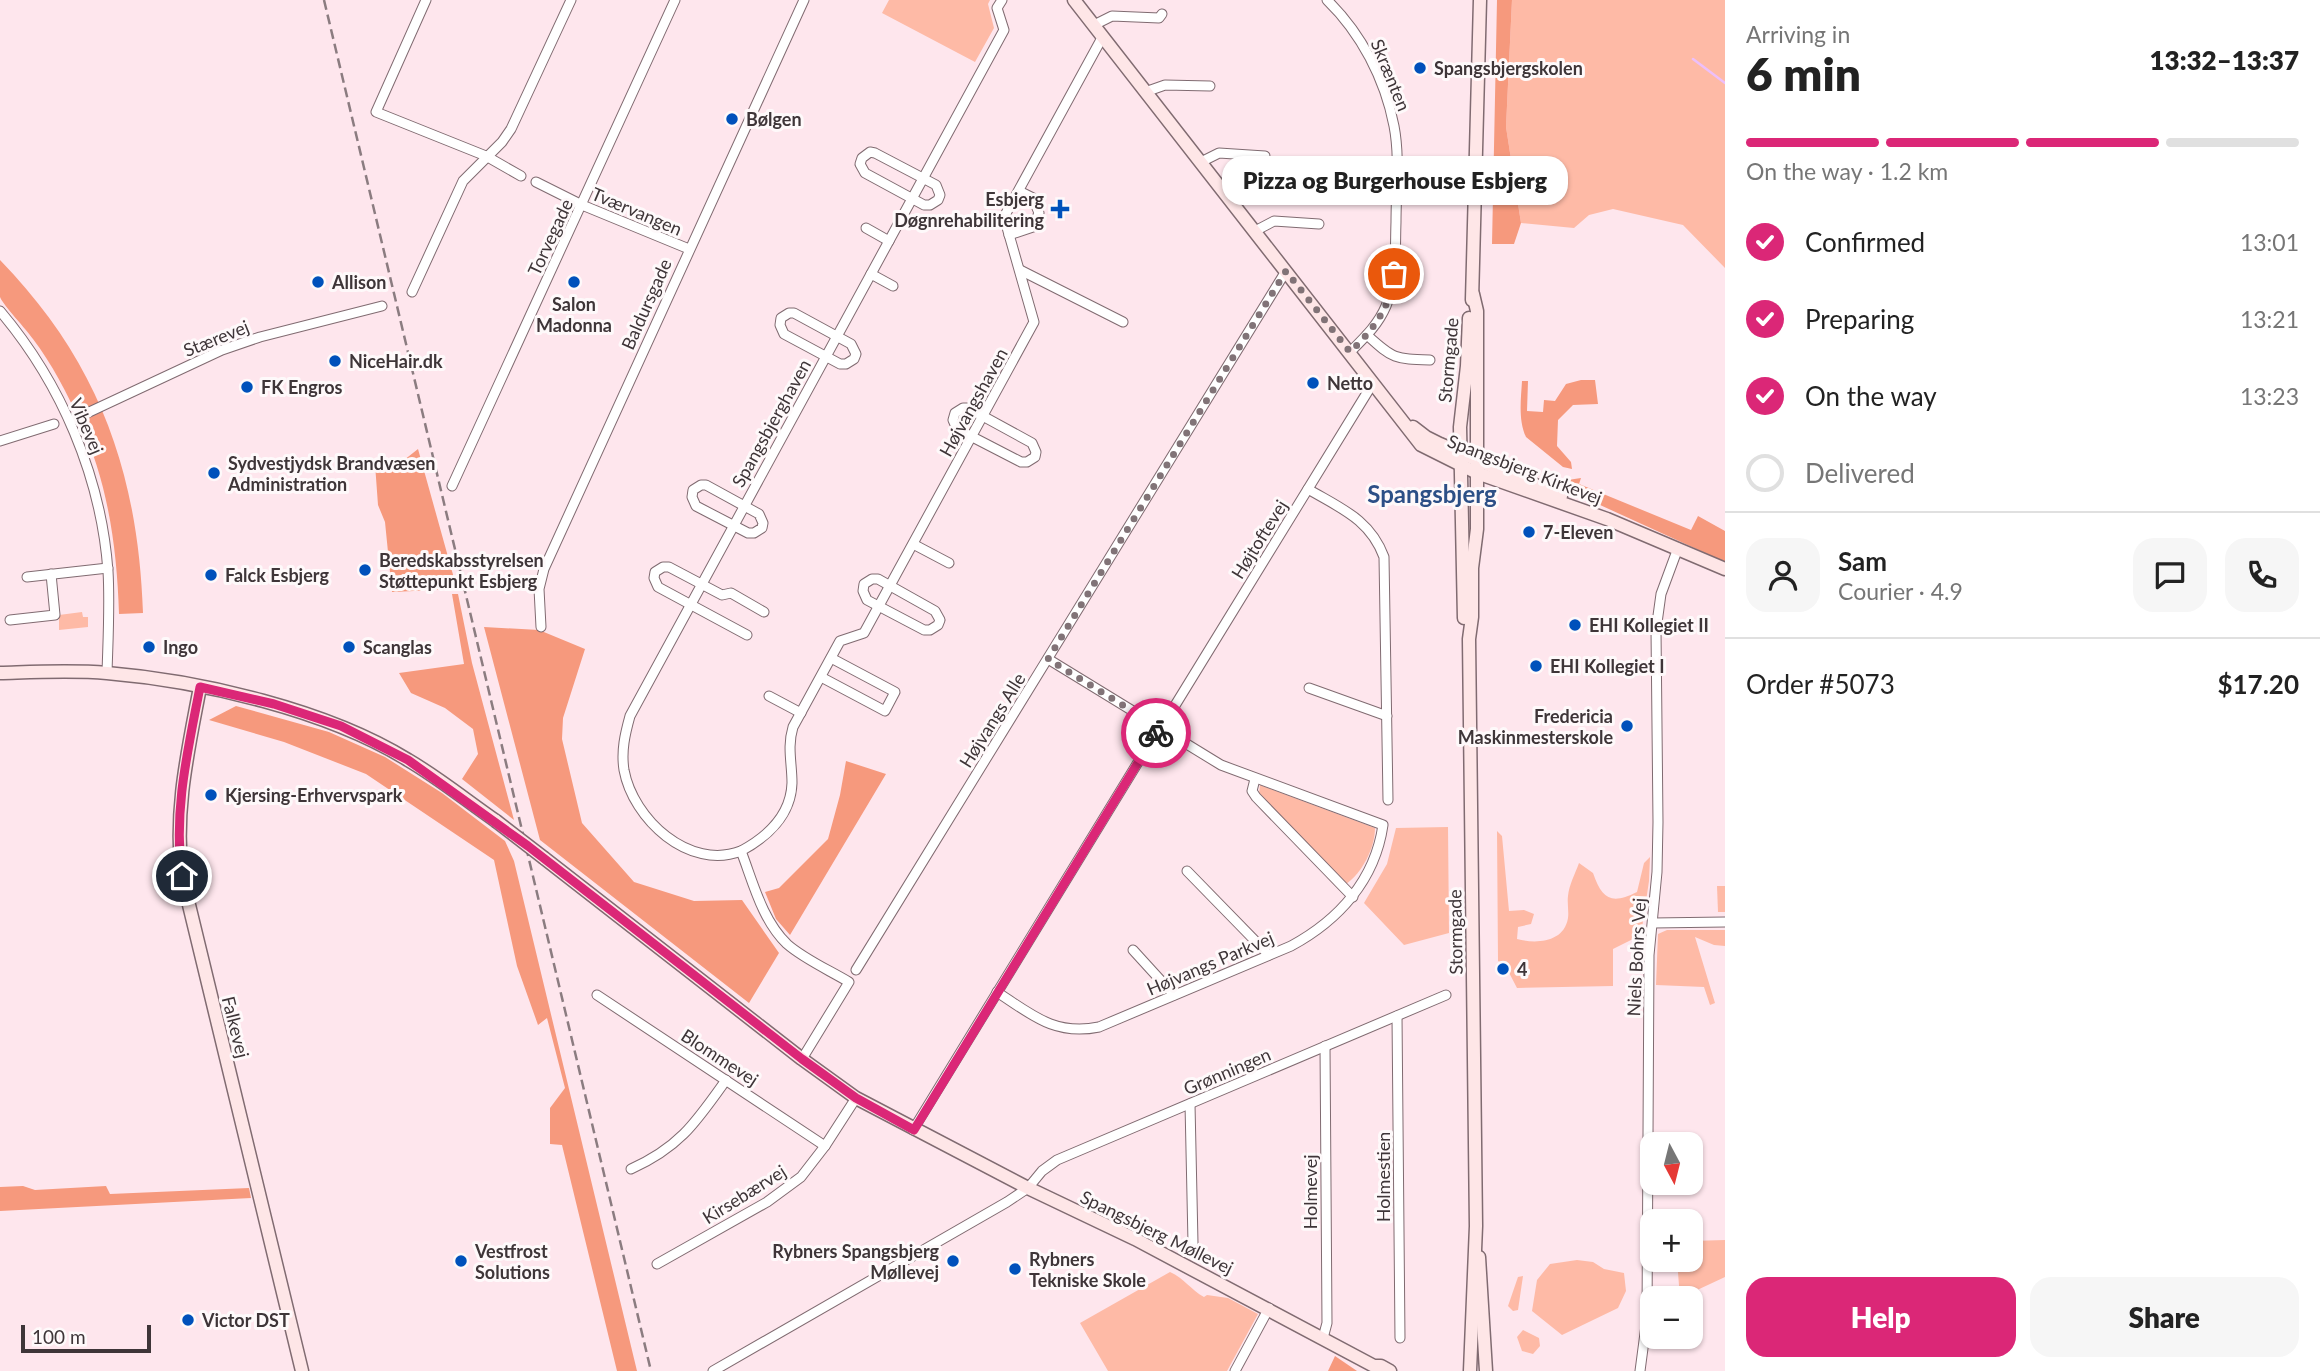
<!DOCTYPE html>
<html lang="en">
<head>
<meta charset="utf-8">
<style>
  body { margin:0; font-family:Lato,sans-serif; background:#f6f6f6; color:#222; height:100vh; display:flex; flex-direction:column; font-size:26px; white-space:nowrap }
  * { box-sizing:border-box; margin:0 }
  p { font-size:23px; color:#767676 }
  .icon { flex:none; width:38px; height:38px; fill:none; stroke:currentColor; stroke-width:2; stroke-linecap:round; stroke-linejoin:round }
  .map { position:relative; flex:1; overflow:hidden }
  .details { display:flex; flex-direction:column; background:#fff; width:595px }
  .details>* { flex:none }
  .needle { width:46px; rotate:173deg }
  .controls { position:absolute; left:1640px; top:1132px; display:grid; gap:14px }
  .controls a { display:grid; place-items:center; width:63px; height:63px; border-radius:14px; background:#fff; box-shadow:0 2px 5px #0004; font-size:35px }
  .scale { position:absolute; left:21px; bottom:18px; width:130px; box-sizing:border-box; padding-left:7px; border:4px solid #3e3538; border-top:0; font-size:19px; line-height:24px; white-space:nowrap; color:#3e3538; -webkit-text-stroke:5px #fef9fa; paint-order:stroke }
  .pin { position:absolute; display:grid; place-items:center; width:60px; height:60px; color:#fff; margin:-30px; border:4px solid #fff; border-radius:50%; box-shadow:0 2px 7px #0007 }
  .courier { position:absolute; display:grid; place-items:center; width:70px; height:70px; margin:-35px; border:5px solid #db2777; border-radius:50%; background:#fff; color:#222; box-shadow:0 2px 9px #0007 }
  .bubble { position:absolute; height:49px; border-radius:21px; background:#fff; box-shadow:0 2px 5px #0004; font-size:23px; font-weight:800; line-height:49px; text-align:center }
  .headline em { font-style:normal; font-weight:800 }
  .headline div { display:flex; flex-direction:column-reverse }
  .headline { display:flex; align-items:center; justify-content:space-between; height:119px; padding:0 21px }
  h1 { font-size:46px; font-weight:800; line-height:52px }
  .bar { display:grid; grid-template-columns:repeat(4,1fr); gap:10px 7px; align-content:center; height:84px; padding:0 21px }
  .bar i { height:9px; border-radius:5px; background:#e0e0e0 }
  .bar .current { background:#db2777 }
  .bar p { grid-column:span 4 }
  .line { display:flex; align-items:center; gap:18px; padding:0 21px; border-top:2px solid #e0e0e0 }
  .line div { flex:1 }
  .round { display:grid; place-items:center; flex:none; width:74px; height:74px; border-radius:21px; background:#f6f6f6 }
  ol { padding:0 21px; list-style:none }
  li { display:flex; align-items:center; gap:21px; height:77px }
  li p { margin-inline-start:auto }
  li .icon { padding:7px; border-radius:50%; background:#db2777; color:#fff; stroke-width:4 }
  li:last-child { color:#767676 }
  li i { width:38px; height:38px; border:4px solid #e0e0e0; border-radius:50% }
  .primary-button { display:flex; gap:14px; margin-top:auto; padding:14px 21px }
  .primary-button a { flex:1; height:80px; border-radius:21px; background:#db2777; color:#fff; font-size:28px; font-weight:800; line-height:80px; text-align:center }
  .primary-button a+a { background:#f6f6f6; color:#222 }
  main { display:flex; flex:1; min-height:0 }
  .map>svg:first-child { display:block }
  .green { fill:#febaa6 }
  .forest { fill:#f6997d }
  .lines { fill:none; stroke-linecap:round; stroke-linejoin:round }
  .stream { stroke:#edbffb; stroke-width:2.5 }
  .street-casing { stroke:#806b71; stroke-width:11 }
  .secondary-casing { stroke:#806b71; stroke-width:15 }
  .street { stroke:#fff; stroke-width:9 }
  .secondary { stroke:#fee6e7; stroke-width:12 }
  .rail { stroke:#8b7c80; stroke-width:2.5; stroke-dasharray:10 5; stroke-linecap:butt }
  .secondary-bridge-casing { stroke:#806b71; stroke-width:15; stroke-linecap:butt }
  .secondary-bridge { stroke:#fee6e7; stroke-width:12 }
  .done { stroke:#817377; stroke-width:7; stroke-dasharray:0 12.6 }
  .route { stroke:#db2777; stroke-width:9 }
  .poi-dot { fill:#0051bb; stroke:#fef9fa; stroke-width:2.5 }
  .labels { text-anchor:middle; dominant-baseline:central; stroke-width:6; stroke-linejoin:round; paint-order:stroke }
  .poi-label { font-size:18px; font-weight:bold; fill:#3e3538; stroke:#fef9fa; text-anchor:start }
  .street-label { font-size:18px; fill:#3e3538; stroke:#fef9fa }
  .district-label { font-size:24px; font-weight:bold; fill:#2c4f86; stroke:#fef9fa }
</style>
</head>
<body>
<main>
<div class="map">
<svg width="1725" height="1371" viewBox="0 0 1725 1371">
  <rect width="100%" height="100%" fill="#fee6ed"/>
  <g class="green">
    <polygon points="889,0 990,0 988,4 994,28 975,62 882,13"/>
    <polygon points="1512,0 1725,0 1725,268 1683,225 1613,209 1589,215 1574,228 1521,223 1506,127"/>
    <polygon points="82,612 83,617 88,617 88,627 59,630 59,615"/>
    <path d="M1260,785L1375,828C1375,848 1362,873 1346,884L1259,793Z"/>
    <polygon points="1448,827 1449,933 1404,945 1364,903 1387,864 1396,828"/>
    <path d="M1497,831L1502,836L1509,911L1524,910L1534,914L1531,924L1518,927L1517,939C1535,944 1564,943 1568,918C1569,911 1567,903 1568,896C1569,885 1575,874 1579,863L1593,873C1602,899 1611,905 1637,892L1644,863L1650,857L1649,881L1641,935L1613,949V986L1517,988L1505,965L1498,961Z"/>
    <polygon points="1717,886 1725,886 1725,912 1718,912"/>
    <polygon points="1667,930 1725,930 1725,946 1714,945 1695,937 1715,1003 1710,1005 1704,987 1656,985 1658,934"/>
    <polygon points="1725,1240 1725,1277 1680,1298 1677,1260 1690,1260 1691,1241"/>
    <polygon points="1577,1260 1593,1262 1604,1269 1624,1273 1626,1291 1618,1308 1562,1335 1532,1311 1537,1280 1550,1264"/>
    <path d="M1170,1272C1184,1278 1191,1290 1204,1297L1207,1295L1228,1298L1258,1314L1227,1371H1108L1080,1323Z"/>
    <polygon points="1523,1276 1518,1310 1513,1311 1508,1306 1518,1277"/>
    <polygon points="1523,1330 1539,1338 1540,1346 1533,1354 1522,1351 1517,1337"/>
  </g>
  <g class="forest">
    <polygon points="1497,0 1512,0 1506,127 1521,223 1514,244 1492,244"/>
    <path d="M0,260C99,362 138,472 143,613L119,614C117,548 108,483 80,422C67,393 52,364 33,339C27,330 3,305 0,297C0,290 0,268 0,260Z"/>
    <path d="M1581,380H1595L1598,404L1573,405L1558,420L1557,446L1571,462L1572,469L1563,467L1526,437C1518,420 1521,399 1522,381H1528L1527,411L1543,412L1544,400L1555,401L1566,384Z"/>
    <polygon points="418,449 457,589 392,592 385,522 378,505 375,464 394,468"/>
    <polygon points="1581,478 1579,484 1691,530 1698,516 1725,531 1725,562 1565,489 1568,480"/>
    <polygon points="452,594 458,594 472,663 514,820 462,779 478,754 473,729 445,708 411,693 399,673 464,664"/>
    <polygon points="484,627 539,630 585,649 563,718 562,739 582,823 634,882 694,901 742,900 779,953 749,1003 540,840"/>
    <polygon points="236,706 329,732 385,757 442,793 505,841 514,861 637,1371 617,1371 562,1145 550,1144 550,1108 565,1088 547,1018 538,1025 517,966 494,860 366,774 284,742 209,720"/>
    <polygon points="846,761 886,774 790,935 776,919 765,892 779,888 828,839 840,795"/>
    <polygon points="23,1186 35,1190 106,1186 110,1194 249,1188 251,1198 0,1211 0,1187"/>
    <polygon points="1335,1356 1357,1371 1328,1371"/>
  </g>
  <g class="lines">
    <polyline class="stream" points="1693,59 1725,83"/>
    <defs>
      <g id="street">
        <polyline points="426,0 376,112 486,156 521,176"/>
        <path d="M1327,0C1361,33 1385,79 1394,126C1400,157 1396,190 1396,222C1395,250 1397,280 1386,306C1378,325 1364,338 1350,352"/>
        <polyline points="1094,25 1112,16 1159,18 1162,14"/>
        <polyline points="1148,91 1165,85 1210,86"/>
        <polygon points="870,152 875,153 936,185 940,195 938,200 930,205 924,205 865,173 860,164 862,158"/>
        <polyline points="1201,162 1219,153 1265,156"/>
        <polyline points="536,182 582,205 689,249"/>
        <polyline points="866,228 889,241"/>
        <polyline points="1255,231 1274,221 1319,224"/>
        <polyline points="1009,235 1033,227 1039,213 1033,198 1019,191"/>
        <polyline points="1020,270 1123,322"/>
        <polyline points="871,274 893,286"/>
        <polyline points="412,292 463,181 502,142 511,129 571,0"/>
        <path d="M0,311C61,383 101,476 108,571C110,605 108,639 107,673"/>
        <polygon points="789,313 794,313 851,344 856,354 854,359 846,364 840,364 784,334 780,325 781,318"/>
        <path d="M1367,335C1393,359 1395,359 1430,360"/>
        <polygon points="963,408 968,408 1032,443 1036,452 1035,457 1027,462 1021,462 957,429 953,420 955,413"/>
        <polyline points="70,421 222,350 260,337 382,306"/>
        <polyline points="0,441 54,424"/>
        <polygon points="701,485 706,485 759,514 763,523 762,528 754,533 748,533 696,506 692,497 693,490"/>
        <polyline points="452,486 675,0"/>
        <path d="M1308,489C1340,508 1370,519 1384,557L1388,800"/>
        <polyline points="913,544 949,563"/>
        <polyline points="27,577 108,568"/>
        <polygon points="872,579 878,579 935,611 940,620 938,625 930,630 924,630 867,600 863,591 864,584"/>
        <polyline points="10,620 55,615 51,574"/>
        <polyline points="541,627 539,589 544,569 804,0"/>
        <polyline points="747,635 658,587 654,578 655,572 663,567 669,567 722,595 731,593 764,612"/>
        <polyline points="821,677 885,711 895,692 831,658"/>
        <polyline points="1309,688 1387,716"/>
        <polyline points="769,696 801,713"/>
        <polyline points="1171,712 1373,383"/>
        <polyline points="1255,779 1252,791 1256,797 1353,897"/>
        <path d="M741,851C689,871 633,819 624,770C621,751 625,734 630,716L1004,30L997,8L1002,0"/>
        <polyline points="1187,871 1269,955"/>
        <polyline points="1653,923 1725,922"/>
        <polyline points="1133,950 1174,995"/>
        <polyline points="856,970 1286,271"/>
        <path d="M997,992C1032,1015 1055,1036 1099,1027L1291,946C1339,920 1375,880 1383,825L1221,765L1048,659"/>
        <polyline points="597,995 825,1146"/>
        <polyline points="1397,1016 1400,1338"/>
        <path d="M802,1059L849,982C829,970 804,959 787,944C762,920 753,882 741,851C767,837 791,815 792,783C792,763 787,747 793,727L840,641L864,633L1034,322L1004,217L1103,36"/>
        <polyline points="1190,1104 1193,1243"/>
        <polyline points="913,1130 1159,728"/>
        <path d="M631,1169C680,1147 696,1122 726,1080"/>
        <polyline points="657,1264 767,1202 801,1177 825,1146 856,1098"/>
        <polyline points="1323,1338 1327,1323 1325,1046"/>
        <polyline points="713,1371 1007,1202 1028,1188 1042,1171 1057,1160 1446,995"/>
        <polyline points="1235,1371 1269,1308"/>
        <polyline points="1640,1371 1647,1318 1649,955 1657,872 1658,822 1656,630 1661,594 1678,548"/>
      </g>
      <g id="secondary">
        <polyline points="1074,0 1421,445 1477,473 1607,519 1725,569"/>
        <polyline points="1472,300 1480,0"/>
        <polyline points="1413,427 1426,437 1440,444 1561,496"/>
        <polyline points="1464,618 1460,427 1467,366 1469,318"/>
        <path d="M0,673C35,672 72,670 107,673C202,681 327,710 408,760C439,778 467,801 496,821"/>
        <path d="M200,687C188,751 174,810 182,876L302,1371"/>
        <polyline points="544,858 802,1059 856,1098 1028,1188 1135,1239 1374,1366 1381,1366 1390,1371"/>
        <polyline points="1479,1257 1486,1371"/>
        <polyline points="1470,1371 1476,1226 1469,639 1472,617 1472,568 1477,529 1477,311 1473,294"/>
      </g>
    </defs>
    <use href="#street" class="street-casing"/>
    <use href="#secondary" class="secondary-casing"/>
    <use href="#street" class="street"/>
    <use href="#secondary" class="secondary"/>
    <polyline class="rail" points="324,0 651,1371"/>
    <defs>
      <polyline id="secondary-bridge" points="496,821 544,858"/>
    </defs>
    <use href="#secondary-bridge" class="secondary-bridge-casing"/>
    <use href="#secondary-bridge" class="secondary-bridge"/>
  </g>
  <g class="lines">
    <path class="done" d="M1156,733L1160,728L1048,659L1286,271L1350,352C1374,329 1390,308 1394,274"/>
    <path class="route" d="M182,876C173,811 188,750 200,687L274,704L341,726L408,760L528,846L802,1059L856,1098L914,1130L1156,733"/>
  </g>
  <g class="poi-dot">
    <circle cx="1420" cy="68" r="7"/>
    <circle cx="732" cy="119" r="7"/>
    <path d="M1056.5 198.5h7v7h7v7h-7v7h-7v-7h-7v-7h7z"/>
    <circle cx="318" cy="282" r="7"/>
    <circle cx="574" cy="282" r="7"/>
    <circle cx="335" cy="361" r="7"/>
    <circle cx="1313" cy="383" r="7"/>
    <circle cx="247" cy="387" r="7"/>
    <circle cx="214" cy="473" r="7"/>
    <circle cx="1529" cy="532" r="7"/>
    <circle cx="365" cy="570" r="7"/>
    <circle cx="211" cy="575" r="7"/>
    <circle cx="1575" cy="625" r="7"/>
    <circle cx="149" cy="647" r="7"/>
    <circle cx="349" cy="647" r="7"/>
    <circle cx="1536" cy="666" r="7"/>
    <circle cx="1627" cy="726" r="7"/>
    <circle cx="211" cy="795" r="7"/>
    <circle cx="1503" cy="969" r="7"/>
    <circle cx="461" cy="1261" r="7"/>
    <circle cx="953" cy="1261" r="7"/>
    <circle cx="1015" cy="1269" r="7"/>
    <circle cx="188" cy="1320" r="7"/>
  </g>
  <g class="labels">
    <g class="poi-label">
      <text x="1434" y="68">Spangsbjergskolen</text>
      <text x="746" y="119">Bølgen</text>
      <text x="1044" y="199" text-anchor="end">Esbjerg<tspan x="1044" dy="21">Døgnrehabilitering</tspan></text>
      <text x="332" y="282">Allison</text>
      <text x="574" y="304" text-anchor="middle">Salon<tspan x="574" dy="21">Madonna</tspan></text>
      <text x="349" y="361">NiceHair.dk</text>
      <text x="1327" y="383">Netto</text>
      <text x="261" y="387">FK Engros</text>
      <text x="228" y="463">Sydvestjydsk Brandvæsen<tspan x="228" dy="21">Administration</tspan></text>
      <text x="1543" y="532">7-Eleven</text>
      <text x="379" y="560">Beredskabsstyrelsen<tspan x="379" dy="21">Støttepunkt Esbjerg</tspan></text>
      <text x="225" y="575">Falck Esbjerg</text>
      <text x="1589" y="625">EHI Kollegiet II</text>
      <text x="163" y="647">Ingo</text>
      <text x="363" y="647">Scanglas</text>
      <text x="1550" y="666">EHI Kollegiet I</text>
      <text x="1613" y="716" text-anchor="end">Fredericia<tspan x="1613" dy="21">Maskinmesterskole</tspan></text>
      <text x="225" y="795">Kjersing-Erhvervspark</text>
      <text x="1517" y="969">4</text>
      <text x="475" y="1251">Vestfrost<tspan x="475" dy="21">Solutions</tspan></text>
      <text x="939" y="1251" text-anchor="end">Rybners Spangsbjerg<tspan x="939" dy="21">Møllevej</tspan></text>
      <text x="1029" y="1259">Rybners<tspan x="1029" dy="21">Tekniske Skole</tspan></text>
      <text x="202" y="1320">Victor DST</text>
    </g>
    <g class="street-label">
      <text transform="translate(1391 75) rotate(68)">Skrænten</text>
      <text transform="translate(637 211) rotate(23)">Tværvangen</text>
      <text transform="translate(550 237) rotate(-65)">Torvegade</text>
      <text transform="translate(646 304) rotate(-66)">Baldursgade</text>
      <text transform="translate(216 338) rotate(-22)">Stærevej</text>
      <text transform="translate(1448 360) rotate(-85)">Stormgade</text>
      <text transform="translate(973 402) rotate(-61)">Højvangshaven</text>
      <text transform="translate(771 423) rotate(-61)">Spangsbjerghaven</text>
      <text transform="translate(87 426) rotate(67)">Vibevej</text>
      <text transform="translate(1525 469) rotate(21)">Spangsbjerg Kirkevej</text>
      <text transform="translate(1259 539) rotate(-58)">Højtoftevej</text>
      <text transform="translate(992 720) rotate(-58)">Højvangs Alle</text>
      <text transform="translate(1455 932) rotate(-91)">Stormgade</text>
      <text transform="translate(1636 957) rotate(-87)">Niels Bohrs Vej</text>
      <text transform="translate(1210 963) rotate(-23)">Højvangs Parkvej</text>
      <text transform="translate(236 1027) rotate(76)">Falkevej</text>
      <text transform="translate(720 1057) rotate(33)">Blommevej</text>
      <text transform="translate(1227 1071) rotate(-23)">Grønningen</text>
      <text transform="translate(1383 1177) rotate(-90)">Holmestien</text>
      <text transform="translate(1310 1192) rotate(-90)">Holmevej</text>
      <text transform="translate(744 1194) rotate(-32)">Kirsebærvej</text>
      <text transform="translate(1157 1232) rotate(26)">Spangsbjerg Møllevej</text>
    </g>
    <g class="district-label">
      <text x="1432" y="493">Spangsbjerg</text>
    </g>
  </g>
</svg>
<div class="controls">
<a><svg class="needle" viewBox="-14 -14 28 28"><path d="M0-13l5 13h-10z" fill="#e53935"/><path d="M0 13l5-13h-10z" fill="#767676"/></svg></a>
<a>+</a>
<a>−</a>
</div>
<div class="scale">100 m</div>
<div class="pin" style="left:1394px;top:274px;background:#ea580c"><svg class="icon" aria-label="bag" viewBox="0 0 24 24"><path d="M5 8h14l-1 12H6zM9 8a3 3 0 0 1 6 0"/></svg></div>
<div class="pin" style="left:182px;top:876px;background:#1f2937"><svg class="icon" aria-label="home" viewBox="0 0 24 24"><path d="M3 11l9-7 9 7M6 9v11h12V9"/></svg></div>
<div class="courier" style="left:1156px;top:733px"><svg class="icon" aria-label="bike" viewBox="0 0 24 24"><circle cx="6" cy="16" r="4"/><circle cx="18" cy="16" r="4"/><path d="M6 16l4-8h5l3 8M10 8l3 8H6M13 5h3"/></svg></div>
<div class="bubble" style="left:1222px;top:156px;width:346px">Pizza og Burgerhouse Esbjerg</div>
</div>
<section class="details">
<div class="headline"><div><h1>6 min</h1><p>Arriving in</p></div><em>13:32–13:37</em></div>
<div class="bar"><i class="current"></i><i class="current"></i><i class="current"></i><i></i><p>On the way · 1.2 km</p></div>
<ol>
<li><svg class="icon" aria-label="check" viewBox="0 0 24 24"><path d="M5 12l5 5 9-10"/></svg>Confirmed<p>13:01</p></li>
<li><svg class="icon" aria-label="check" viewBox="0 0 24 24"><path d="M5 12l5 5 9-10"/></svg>Preparing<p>13:21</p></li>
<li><svg class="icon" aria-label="check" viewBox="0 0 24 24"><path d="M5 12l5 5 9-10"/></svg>On the way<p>13:23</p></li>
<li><i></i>Delivered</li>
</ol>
<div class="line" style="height:126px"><a class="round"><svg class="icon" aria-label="person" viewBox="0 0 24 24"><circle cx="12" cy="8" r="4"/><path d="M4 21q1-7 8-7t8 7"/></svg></a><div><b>Sam</b><p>Courier · 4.9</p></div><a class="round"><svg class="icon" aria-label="chat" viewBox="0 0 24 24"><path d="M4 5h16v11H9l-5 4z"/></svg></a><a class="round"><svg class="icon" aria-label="phone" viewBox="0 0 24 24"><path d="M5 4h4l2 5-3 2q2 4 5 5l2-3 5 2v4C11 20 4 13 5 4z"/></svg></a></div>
<div class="line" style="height:91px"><div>Order #5073</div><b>$17.20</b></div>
<div class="primary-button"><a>Help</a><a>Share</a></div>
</section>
</main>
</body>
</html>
